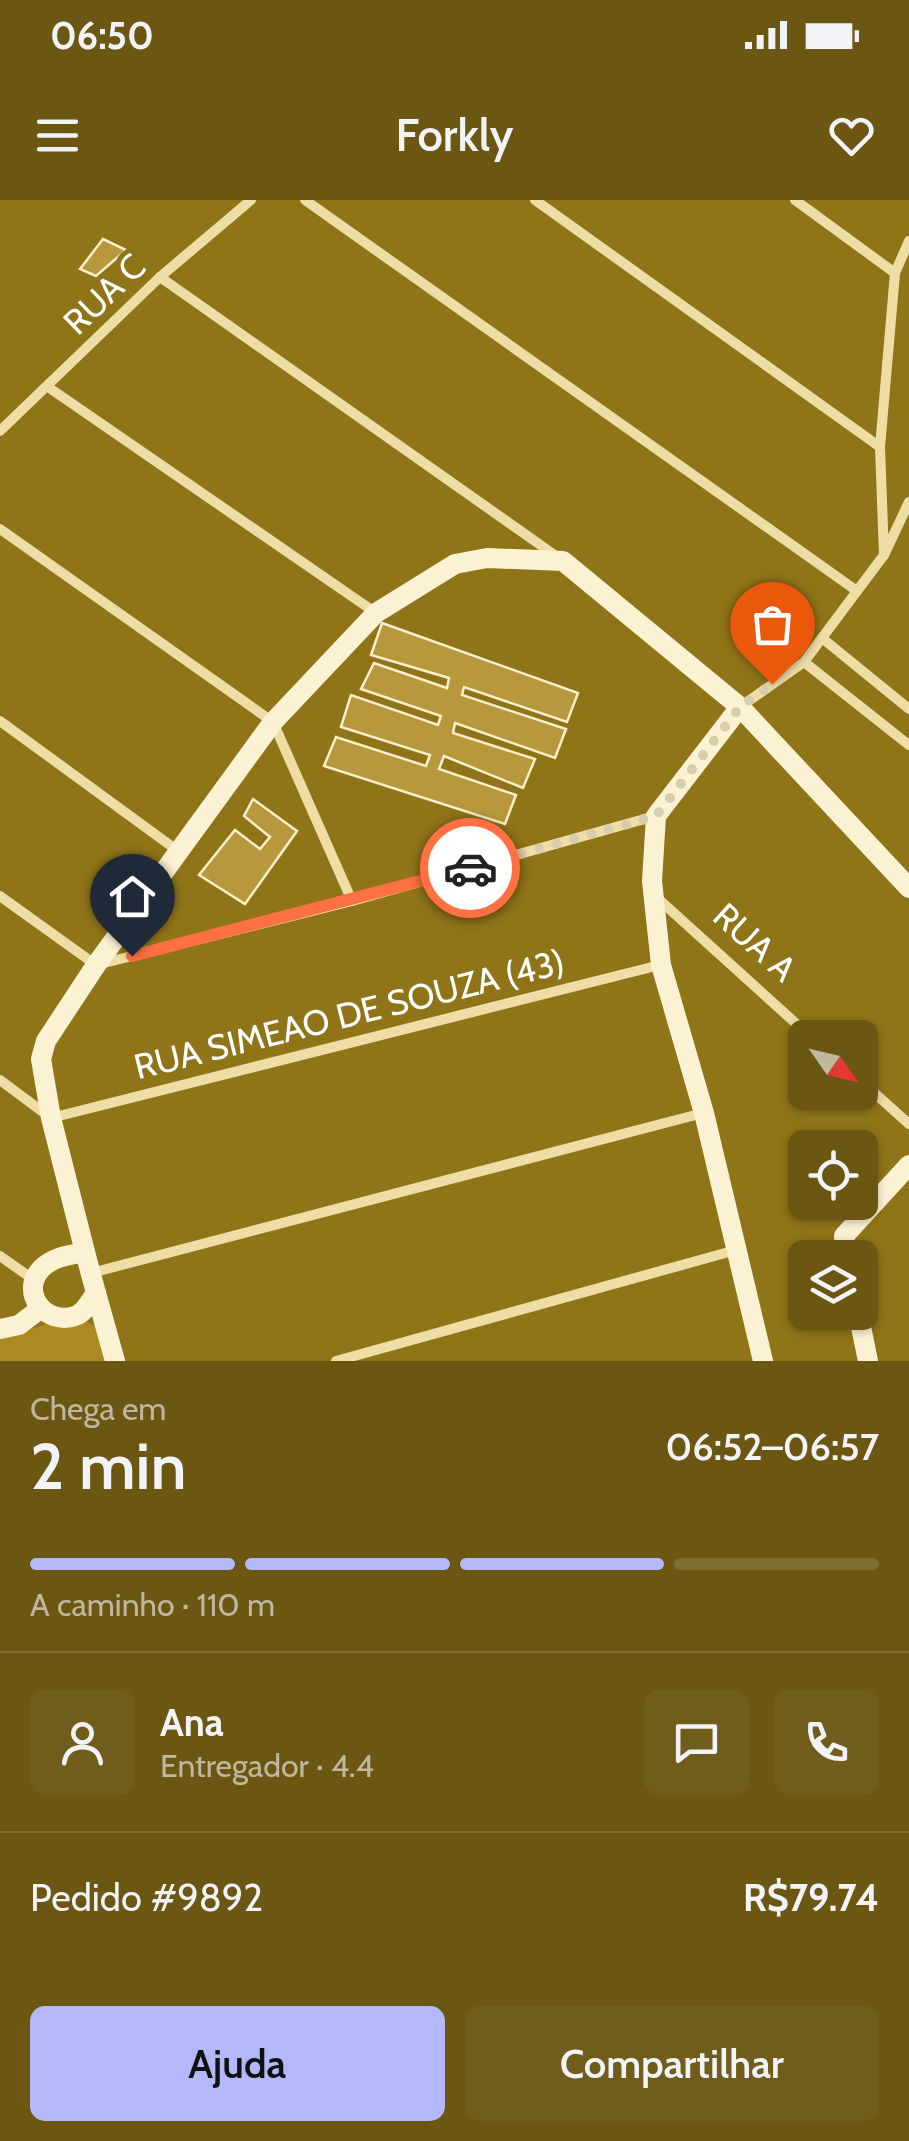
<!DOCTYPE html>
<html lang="pt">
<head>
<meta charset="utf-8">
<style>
  body { margin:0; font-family:Cabin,sans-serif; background:#715d1b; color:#f1f3f6; height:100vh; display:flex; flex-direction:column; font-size:38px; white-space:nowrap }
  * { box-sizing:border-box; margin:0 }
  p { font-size:32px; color:#beb89f }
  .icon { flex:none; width:55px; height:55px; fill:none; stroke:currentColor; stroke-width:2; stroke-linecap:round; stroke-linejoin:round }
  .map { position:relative; height:1161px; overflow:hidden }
  .sheet { display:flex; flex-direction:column; background:#6c5712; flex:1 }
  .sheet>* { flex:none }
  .needle { width:65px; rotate:124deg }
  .buttons { position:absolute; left:788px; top:820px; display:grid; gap:20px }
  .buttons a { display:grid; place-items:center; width:90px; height:90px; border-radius:15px; background:#6c5712; box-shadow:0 2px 8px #0004; font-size:50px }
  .pin { position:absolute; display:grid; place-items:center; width:85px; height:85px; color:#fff; margin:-102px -42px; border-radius:50% 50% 50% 0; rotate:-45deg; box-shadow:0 0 10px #0007 }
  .pin .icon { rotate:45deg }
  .courier { position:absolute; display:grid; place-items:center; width:100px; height:100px; margin:-50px; border:8px solid #ff7043; border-radius:50%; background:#fff; color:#222; box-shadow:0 2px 12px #0007 }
  .overview em { font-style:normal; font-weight:600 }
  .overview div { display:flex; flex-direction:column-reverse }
  .overview { display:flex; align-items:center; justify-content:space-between; height:170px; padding:0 30px }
  h1 { font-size:65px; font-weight:600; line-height:75px }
  .bar { display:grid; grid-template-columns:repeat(4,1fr); gap:15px 10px; align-content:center; height:120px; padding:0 30px }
  .bar i { height:12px; border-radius:8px; background:#7f6d32 }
  .bar .current { background:#b2b8fa }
  .bar p { grid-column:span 4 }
  .line { display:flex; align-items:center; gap:25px; padding:0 30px; border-top:2px solid #7f6d32 }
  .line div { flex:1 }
  .round { display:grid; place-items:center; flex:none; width:105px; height:105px; border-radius:15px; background:#715d1b }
  .action { display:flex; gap:20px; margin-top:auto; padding:20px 30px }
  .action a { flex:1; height:115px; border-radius:15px; background:#b2b8fa; color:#111; font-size:40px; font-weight:600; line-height:115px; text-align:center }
  .action a+a { background:#715d1b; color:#f1f3f6 }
  .status { display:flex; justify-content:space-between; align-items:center; height:70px; padding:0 50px; background:#6c5712; direction:ltr }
  .status svg { height:28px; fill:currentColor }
  header { display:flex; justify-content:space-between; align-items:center; height:130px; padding:0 30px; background:#6c5712; font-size:45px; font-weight:600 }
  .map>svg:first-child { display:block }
  .green { fill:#ac8923 }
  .building { fill:#b7983c; stroke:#fbefcc; stroke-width:2.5 }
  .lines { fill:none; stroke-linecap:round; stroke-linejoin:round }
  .street { stroke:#efdda6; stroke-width:10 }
  .secondary { stroke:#fbf2d3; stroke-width:20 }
  .done { stroke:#d8ceae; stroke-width:10; stroke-dasharray:0 18 }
  .route { stroke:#ff7043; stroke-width:12 }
  .labels { text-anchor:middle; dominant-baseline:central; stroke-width:10; stroke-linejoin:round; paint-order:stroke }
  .street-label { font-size:35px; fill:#fff; stroke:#907418 }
</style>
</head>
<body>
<div class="status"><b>06:50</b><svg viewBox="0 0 49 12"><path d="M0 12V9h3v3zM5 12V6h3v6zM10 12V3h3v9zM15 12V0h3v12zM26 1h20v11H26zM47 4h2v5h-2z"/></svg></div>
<header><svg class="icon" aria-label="menu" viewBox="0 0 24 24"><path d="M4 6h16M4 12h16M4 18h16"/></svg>Forkly<svg class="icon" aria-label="heart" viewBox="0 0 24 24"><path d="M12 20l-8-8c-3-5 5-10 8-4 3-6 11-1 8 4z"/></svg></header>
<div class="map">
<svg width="909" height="1161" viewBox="0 0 909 1161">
  <rect width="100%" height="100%" fill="#907418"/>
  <polygon class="green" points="60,1120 84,1121 99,1127 107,1161 0,1161 0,1139"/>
  <g class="building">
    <polygon points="103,39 126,50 96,76 80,69"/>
    <polygon points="382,423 578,493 567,522 464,487 462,495 566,529 555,558 455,523 453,533 535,559 523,588 444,556 439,569 516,595 505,624 324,566 336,537 426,566 430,555 341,527 351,495 438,525 441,516 361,489 374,463 447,488 449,478 371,455"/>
    <polygon points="253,599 297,631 245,704 199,675 235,630 260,649 270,637 244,616"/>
  </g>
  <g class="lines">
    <g class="street">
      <polyline points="305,0 857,391"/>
      <polyline points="535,0 880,247"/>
      <polyline points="795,0 895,73"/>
      <polyline points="160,77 556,356"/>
      <polyline points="48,187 376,413"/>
      <polyline points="0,231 160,77 251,0"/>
      <polyline points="0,329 273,522 352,701"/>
      <polyline points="884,355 880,247 895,73 909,41"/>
      <polyline points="822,438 909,509"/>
      <polyline points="804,462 909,545"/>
      <polyline points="740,507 804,462 884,355 909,302"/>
      <polyline points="0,521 178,651"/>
      <polyline points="654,695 812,838"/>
      <polyline points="0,696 96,765 352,701 655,616"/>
      <polyline points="0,880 51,918 660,765"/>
      <polyline points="860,880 909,924"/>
      <polyline points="0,1056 34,1080"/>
      <polyline points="91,1073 703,913"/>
      <polyline points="336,1161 736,1050"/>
    </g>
    <g class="secondary">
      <polyline points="740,507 656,616 652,681 661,765 704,913 763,1161"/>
      <polyline points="85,1052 51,918 41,859 46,841 96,765 273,522 376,413 455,364 487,358 563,361 740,507 909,688"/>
      <path d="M85,1052L96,1093C90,1101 85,1113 75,1116C46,1126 19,1093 41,1069C52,1057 69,1055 85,1052Z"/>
      <polyline points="846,1058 844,1036 909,965"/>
      <polyline points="96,1093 115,1161"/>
      <polyline points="858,1112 868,1161"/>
      <polyline points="0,1129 19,1125 40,1109"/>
    </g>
  </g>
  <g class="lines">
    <polyline class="done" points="470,668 656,616 740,507 772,484"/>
    <polyline class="route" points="132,756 470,668"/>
  </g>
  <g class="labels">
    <g class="street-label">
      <text transform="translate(104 94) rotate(-44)">RUA C</text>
      <text transform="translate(755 742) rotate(42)">RUA A</text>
      <text transform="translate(349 814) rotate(-14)">RUA SIMEAO DE SOUZA (43)</text>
    </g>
  </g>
</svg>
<div class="buttons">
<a><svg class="needle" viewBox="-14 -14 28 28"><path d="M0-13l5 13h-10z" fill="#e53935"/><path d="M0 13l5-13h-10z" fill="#beb89f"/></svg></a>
<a><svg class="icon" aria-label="locate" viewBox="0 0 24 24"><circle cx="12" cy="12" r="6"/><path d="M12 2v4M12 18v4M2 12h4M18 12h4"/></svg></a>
<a><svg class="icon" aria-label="layers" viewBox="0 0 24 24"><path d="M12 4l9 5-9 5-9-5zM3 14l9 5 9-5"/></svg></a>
</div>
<div class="pin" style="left:772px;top:484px;background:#ea580c"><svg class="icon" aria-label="bag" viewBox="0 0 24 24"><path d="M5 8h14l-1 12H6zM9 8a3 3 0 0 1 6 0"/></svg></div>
<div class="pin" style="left:132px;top:756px;background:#1f2937"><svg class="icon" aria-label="home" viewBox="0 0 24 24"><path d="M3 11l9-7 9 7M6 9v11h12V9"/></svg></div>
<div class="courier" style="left:470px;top:668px"><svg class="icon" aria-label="car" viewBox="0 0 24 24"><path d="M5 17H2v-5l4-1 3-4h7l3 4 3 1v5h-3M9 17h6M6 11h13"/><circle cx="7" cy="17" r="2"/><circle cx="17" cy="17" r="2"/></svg></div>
</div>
<section class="sheet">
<div class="overview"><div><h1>2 min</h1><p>Chega em</p></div><em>06:52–06:57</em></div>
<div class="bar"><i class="current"></i><i class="current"></i><i class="current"></i><i></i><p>A caminho · 110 m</p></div>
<div class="line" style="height:180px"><a class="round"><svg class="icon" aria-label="person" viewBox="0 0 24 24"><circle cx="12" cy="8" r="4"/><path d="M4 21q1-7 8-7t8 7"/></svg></a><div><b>Ana</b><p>Entregador · 4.4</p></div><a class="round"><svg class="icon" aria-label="chat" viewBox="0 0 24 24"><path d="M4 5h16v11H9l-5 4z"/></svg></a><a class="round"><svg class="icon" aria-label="phone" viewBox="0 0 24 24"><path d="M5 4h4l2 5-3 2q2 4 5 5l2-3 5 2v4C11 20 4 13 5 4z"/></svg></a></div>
<div class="line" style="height:130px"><div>Pedido #9892</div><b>R$79.74</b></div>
<div class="action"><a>Ajuda</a><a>Compartilhar</a></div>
</section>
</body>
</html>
